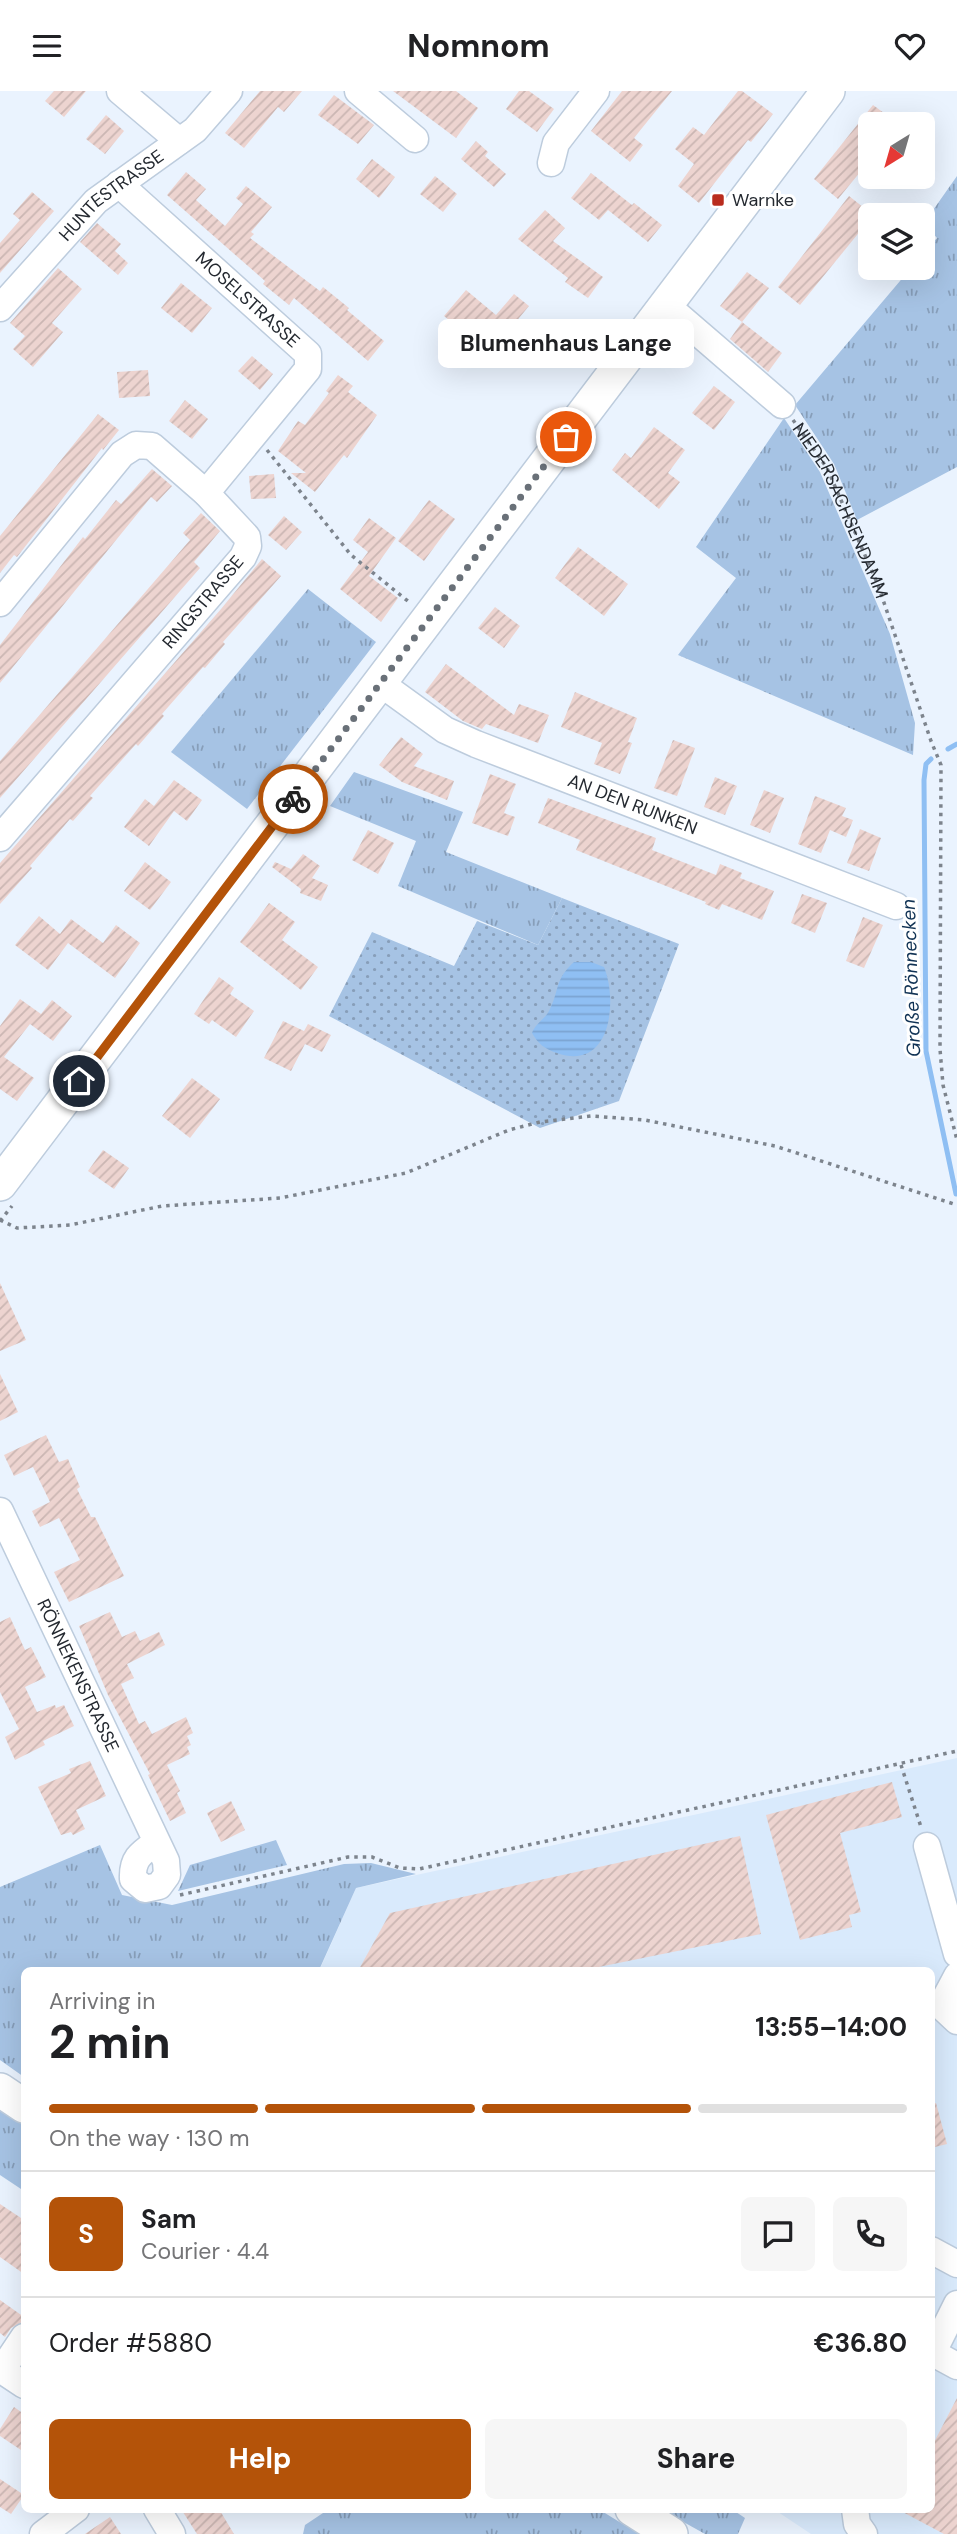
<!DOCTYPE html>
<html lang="en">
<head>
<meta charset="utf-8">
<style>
  body { margin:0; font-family:"DM Sans",sans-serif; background:#f6f6f6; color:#202124; height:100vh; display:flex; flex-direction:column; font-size:26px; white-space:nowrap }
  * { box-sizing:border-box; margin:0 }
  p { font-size:23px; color:#757577 }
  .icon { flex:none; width:38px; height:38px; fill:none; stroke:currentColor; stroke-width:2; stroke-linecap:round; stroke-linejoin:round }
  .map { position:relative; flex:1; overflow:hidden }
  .sheet { position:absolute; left:21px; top:1876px; width:914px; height:546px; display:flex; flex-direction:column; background:#fff; border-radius:10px; box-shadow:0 7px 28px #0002 }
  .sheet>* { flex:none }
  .needle { width:46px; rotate:217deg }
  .controls { position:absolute; left:858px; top:21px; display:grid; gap:14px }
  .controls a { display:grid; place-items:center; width:77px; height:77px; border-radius:10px; background:#fff; box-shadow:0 7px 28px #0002; font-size:35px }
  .pin { position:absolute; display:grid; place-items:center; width:60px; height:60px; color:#fff; margin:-30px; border:4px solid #fff; border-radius:50%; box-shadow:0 2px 7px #0007 }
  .courier { position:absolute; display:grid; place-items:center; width:70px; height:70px; margin:-35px; border:5px solid #b45309; border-radius:50%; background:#fff; color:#222; box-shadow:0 2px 9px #0007 }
  .bubble { position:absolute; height:49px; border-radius:10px; background:#fff; box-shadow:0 7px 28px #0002; font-size:23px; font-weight:700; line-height:49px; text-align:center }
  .overview em { font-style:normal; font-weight:700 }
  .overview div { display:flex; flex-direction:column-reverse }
  .overview { display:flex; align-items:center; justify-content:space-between; height:119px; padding:0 28px }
  h1 { font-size:46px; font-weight:700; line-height:52px }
  .bar { display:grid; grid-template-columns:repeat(4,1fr); gap:10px 7px; align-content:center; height:84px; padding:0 28px }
  .bar i { height:9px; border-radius:5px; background:#e0e0e0 }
  .bar .on { background:#b45309 }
  .bar p { grid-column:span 4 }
  .line { display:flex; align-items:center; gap:18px; padding:0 28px; border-top:2px solid #e0e0e0 }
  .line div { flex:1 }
  .round { display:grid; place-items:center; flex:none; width:74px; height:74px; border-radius:10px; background:#f6f6f6 }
  .primary-button { display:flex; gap:14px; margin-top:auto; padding:14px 28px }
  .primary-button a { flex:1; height:80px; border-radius:10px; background:#b45309; color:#fff; font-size:28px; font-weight:700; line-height:80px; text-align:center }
  .primary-button a+a { background:#f6f6f6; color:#202124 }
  header { display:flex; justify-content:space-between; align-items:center; height:91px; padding:0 28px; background:#fff; font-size:32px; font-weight:700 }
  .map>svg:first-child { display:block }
  .built { fill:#d9eafc }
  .grass { fill:url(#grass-tufts) }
  .garden { fill:url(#garden-dots) }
  .pitch { fill:#a6c3e4 }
  .water { fill:url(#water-rules) }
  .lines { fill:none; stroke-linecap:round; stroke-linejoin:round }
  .stream { stroke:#8fbff3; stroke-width:5 }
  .building { fill:url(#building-hatch) }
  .minor-casing { stroke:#bdccdd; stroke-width:29 }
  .major-casing { stroke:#bdccdd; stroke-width:36 }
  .path { stroke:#7d848d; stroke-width:3.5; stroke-dasharray:3.5 5; stroke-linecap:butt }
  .minor { stroke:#fff; stroke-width:26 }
  .major { stroke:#fff; stroke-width:33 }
  .done { stroke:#697078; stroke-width:7; stroke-dasharray:0 12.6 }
  .route { stroke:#b45309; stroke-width:9 }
  .poi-dot { fill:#b92c1e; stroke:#fff; stroke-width:2.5 }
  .labels { text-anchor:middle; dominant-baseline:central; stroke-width:6; stroke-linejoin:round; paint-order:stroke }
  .street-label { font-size:18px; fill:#242930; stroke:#fff }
  .poi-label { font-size:18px; fill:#242930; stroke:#fff; text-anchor:start }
  .water-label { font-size:19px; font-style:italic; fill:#103254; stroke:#fff }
</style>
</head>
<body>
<header><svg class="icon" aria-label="menu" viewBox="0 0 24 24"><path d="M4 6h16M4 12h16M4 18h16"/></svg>Nomnom<svg class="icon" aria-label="heart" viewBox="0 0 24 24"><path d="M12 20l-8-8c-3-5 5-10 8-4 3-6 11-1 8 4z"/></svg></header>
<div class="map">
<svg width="957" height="2443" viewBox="0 0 957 2443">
  <defs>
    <pattern id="grass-tufts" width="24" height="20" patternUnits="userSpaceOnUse" patternTransform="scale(1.75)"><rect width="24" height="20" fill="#a6c3e4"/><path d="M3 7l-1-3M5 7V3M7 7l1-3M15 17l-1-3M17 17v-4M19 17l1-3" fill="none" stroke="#879eb9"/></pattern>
    <pattern id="garden-dots" width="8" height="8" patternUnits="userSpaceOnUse" patternTransform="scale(1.75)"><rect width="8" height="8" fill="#a6c3e4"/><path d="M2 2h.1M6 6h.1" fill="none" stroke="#879eb9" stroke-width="1.8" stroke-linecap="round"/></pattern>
    <pattern id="water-rules" width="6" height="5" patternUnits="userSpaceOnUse" patternTransform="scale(1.75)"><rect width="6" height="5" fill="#8fbff3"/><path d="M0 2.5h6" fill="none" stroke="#7ba4d1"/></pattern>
    <pattern id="building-hatch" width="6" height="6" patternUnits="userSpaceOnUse" patternTransform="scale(1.75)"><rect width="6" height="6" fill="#edd4d0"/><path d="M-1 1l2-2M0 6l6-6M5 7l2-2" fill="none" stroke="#cbb6b3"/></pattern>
  </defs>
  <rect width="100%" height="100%" fill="#eaf3fe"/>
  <polygon class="built" points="957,1667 957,2443 811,2443 775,2419 931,2418 931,1880 319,1880 356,1797"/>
  <g class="grass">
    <polygon points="957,85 957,376 857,429 834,373 795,314 911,177 922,177 922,164 937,147 924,132"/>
    <polygon points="784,327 820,381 890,543 915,632 913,664 678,564 736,487 696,456"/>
    <polygon points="308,498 376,551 247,718 171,661"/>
    <polygon points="354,681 463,721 446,761 562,807 538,854 398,795 416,750 330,715"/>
    <polygon points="276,1749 287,1774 178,1800 190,1774"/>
    <polygon points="100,1754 122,1804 172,1814 344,1773 371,1772 416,1783 356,1797 319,1879 24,1880 24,1986 0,1969 0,1796"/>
    <polygon points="0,2017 24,2034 24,2100 0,2084"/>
    <polygon points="329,2418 600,2419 639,2443 303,2443 305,2434"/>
    <polygon points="662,2419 733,2419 745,2427 738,2443 705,2443"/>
  </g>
  <polygon class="garden" points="562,807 679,853 619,1010 540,1037 329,925 372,841 454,875 477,830 538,854"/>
  <polygon class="pitch" points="380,2418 454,2419 470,2440 465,2443 346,2443"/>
  <path class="water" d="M574,871H591L604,876C618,910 611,981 557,962C545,958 538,953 532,942C535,933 544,929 549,920C560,899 554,889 574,871Z"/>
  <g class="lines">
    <g class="stream">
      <polyline points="948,658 957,653"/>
      <polyline points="931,668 926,673 924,689 926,960 956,1103"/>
    </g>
  </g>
  <g class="building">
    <polygon points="54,0 86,0 64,26 45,10"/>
    <polygon points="260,0 302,0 284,21 278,16 244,57 225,42"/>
    <polygon points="393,0 456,0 478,17 456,47"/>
    <polygon points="519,0 529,0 554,18 537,41 506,18"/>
    <polygon points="622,0 672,0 634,47 643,54 630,71 591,40"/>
    <polygon points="738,0 742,0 773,23 751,51 748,49 699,112 678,95 694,73 675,58 693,36 704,44"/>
    <polygon points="334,4 374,34 358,53 318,24"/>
    <polygon points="873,14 899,33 870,33 870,69 838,108 814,88"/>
    <polygon points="106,24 124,40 105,63 86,48"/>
    <polygon points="476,50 488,61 485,65 506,83 494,96 461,68"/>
    <polygon points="372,68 395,86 379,107 356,88"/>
    <polygon points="186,81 206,98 196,109 225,135 243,113 236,107 246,95 272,116 251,141 254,143 250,147 320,200 323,196 349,217 347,219 384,250 368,270 294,207 289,214 263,193 265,190 167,104"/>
    <polygon points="591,82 632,114 634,112 662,134 648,151 608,119 599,129 571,107"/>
    <polygon points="435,85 457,103 443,121 420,103"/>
    <polygon points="32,101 54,120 0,182 0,152 20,129 13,123"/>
    <polygon points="849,105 873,124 870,124 870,128 800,214 778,196"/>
    <polygon points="545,119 565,137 553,150 603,186 588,207 565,191 568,187 518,148"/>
    <polygon points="97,132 121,153 115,160 128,172 118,184 80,151"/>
    <polygon points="58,177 82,198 52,232 63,241 33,276 13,258 25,245 10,232"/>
    <polygon points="747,181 769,197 742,231 720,215"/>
    <polygon points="181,192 212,217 192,242 161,217"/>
    <polygon points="466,199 496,224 514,203 529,215 490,262 444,225"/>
    <polygon points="742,231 782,262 768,281 730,248"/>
    <polygon points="252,265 273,283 260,299 238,280"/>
    <polygon points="148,279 150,305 119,307 117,281"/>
    <polygon points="338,284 353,295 348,301 377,324 347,367 344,364 315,401 291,382 306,382 278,360 298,330 305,334 329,302 326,300"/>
    <polygon points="714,295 735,311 714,339 692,322"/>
    <polygon points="185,309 208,328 192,348 169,330"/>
    <polygon points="98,323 119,339 103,359 102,357 17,466 14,464 0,482 0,445"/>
    <polygon points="654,336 685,359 668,382 680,391 659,418 612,379 625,362 631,367"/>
    <polygon points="152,378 172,395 157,411 151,406 0,592 0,554 83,446 85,448 116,409 121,413"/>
    <polygon points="274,383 276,407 251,408 249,385"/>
    <polygon points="429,409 455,428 424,470 398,450"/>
    <polygon points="201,422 220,440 194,471 200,477 0,707 0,670 190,449 183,442"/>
    <polygon points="284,425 302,441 286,459 268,444"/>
    <polygon points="369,427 396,447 369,485 398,507 381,531 340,498 368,461 353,449"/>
    <polygon points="578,456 628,493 604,525 555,487"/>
    <polygon points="262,468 281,485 223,551 225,553 205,577 203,576 162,623 164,625 138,655 136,653 90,705 93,707 73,730 70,728 30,775 32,777 0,813 0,772 221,518"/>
    <polygon points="495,516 520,535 504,557 478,537"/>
    <polygon points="446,573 514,624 519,613 549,624 538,652 486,633 482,638 463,630 425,601"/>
    <polygon points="575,601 637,627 628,651 632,652 620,683 594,673 602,652 561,636"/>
    <polygon points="401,646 423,663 414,675 454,690 447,709 402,691 379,674"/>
    <polygon points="673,649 695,657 677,705 654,697"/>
    <polygon points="490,683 516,693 504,722 515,726 508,745 472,732"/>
    <polygon points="715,686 737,695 725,724 704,716"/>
    <polygon points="174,689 202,709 187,730 174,720 149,755 124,736 145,708 154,715"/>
    <polygon points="764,699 784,707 770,742 750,734"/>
    <polygon points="815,705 846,717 842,725 853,729 846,746 830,739 821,762 798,753"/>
    <polygon points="548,707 656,747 652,759 716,784 720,773 742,782 740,787 774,800 762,829 722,813 719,819 705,813 706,811 576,759 580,749 538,732"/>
    <polygon points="860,738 881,747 869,780 847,772"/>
    <polygon points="368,739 394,752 378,783 352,769"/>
    <polygon points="303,763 320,775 312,787 328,794 321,810 300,802 301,798 272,776 275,771 291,778"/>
    <polygon points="145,771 171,791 150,819 124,800"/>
    <polygon points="802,803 827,812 815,842 791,832"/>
    <polygon points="269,812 295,831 282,849 318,876 301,899 240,851"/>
    <polygon points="39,825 60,843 71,828 103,852 116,834 140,852 115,887 68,852 48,879 15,854"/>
    <polygon points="863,826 883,834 864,877 846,870"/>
    <polygon points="219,886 234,897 230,903 254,920 236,946 212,929 209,933 194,923"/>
    <polygon points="20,908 41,923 52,909 72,925 53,950 30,933 4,966 34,987 17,1010 0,998 0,935"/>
    <polygon points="283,930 304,940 308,933 331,944 322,961 305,953 291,980 264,967"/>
    <polygon points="192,987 220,1008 190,1047 162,1025"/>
    <polygon points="103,1059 129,1077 114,1098 88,1080"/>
    <polygon points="0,1192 26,1249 0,1260"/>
    <polygon points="0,1283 18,1321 0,1330"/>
    <polygon points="46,1344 59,1371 68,1368 80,1396 77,1398 91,1426 95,1426 124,1485 69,1511 54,1481 80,1469 59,1427 40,1436 32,1420 50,1411 33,1376 14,1385 4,1364"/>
    <polygon points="110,1521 122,1546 135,1540 140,1550 159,1541 165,1554 127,1573 134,1587 121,1593 139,1633 145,1630 152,1643 186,1626 193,1642 187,1645 191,1654 187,1656 190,1663 167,1674 180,1700 177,1702 186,1722 170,1730 148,1684 150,1683 108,1604 79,1535"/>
    <polygon points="10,1526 25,1559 31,1556 46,1586 25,1596 37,1621 55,1614 56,1617 64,1614 74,1635 43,1650 45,1654 15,1669 5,1646 19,1638 0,1601 0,1531"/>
    <polygon points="90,1670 106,1705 76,1719 85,1738 73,1744 71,1741 61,1744 38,1696 71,1682 69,1678"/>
    <polygon points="892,1691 902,1726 840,1742 861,1821 849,1824 852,1836 800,1849 766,1724"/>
    <polygon points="231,1710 245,1739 221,1751 207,1722"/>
    <polygon points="740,1745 761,1843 579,1880 358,1880 390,1822"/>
    <polygon points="936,2012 947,2053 931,2057 931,2013"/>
    <polygon points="0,2113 24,2129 24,2183 0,2166"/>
    <polygon points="0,2209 24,2226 22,2231 11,2237 5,2246 0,2242"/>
    <polygon points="957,2307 957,2443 944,2443 897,2418 931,2418 931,2357"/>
    <polygon points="14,2316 24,2323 24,2361 0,2345 0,2338"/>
    <polygon points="0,2388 24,2404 11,2423 0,2416"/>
    <polygon points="181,2418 219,2418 234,2443 197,2443"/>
    <polygon points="110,2426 121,2443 85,2443"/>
  </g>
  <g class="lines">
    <defs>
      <g id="minor">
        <polyline points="120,0 179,50"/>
        <polyline points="358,0 415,48"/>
        <polyline points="551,72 556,52 596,0"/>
        <path id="s2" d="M119,93L308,263V278L206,402"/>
        <polyline points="666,214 782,314"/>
        <path id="s3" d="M0,217L96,110L195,39L229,0"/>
        <polyline points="0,512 122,363 136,354 152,355 206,402 247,446 248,455 243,466 0,747"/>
        <path id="s4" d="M380,592L445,639L476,653L896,815"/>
        <path id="s5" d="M0,1420L157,1751L166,1770L167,1784L159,1795L145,1798L133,1788C132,1767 141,1762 157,1751"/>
        <polyline points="927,1755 957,1863"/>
        <polyline points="957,1885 941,1915 957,1930"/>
        <polyline points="931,2159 957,2173"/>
        <polyline points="933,2262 957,2275"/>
        <polyline points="931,2265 957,2213"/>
        <polyline points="0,2278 24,2294"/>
        <polyline points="2,2279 24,2246"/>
        <polyline points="157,2418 172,2443"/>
        <polyline points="855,2418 857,2433 864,2443"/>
        <polyline points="43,2443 76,2418"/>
      </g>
      <g id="major">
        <polyline points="0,1093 828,0"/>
        <polyline points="0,1999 24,2015"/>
        <polyline points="632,2418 671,2443"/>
      </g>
    </defs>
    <use href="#minor" class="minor-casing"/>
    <use href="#major" class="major-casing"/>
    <g class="path">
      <path id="s1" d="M793,329L827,377L878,494L931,650L941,674L940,958L943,994L957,1049"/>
      <polyline points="267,359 351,464 409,511"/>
      <polyline points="0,1129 17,1137 70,1134 162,1115 280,1107 406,1082 509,1039 540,1031 591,1025 645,1029 775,1055 957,1114"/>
      <polyline points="0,1130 12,1115"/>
      <polyline points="901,1674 921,1736"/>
      <polyline points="180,1804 348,1766 372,1766 400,1777 419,1778 957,1660"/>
    </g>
    <use href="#minor" class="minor"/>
    <use href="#major" class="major"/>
  </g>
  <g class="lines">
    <polyline class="done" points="293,708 566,346"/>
    <polyline class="route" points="79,990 293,708"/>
  </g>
  <rect class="poi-dot" x="711" y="102" width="14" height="14" rx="3.5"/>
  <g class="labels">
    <g class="street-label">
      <text stroke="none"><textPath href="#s3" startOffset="159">HUNTESTRASSE</textPath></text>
      <text stroke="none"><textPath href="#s2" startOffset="173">MOSELSTRASSE</textPath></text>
      <text stroke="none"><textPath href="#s1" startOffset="103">NIEDERSACHSENDAMM</textPath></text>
      <text transform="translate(203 511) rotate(-50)">RINGSTRASSE</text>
      <text stroke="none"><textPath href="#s4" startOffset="282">AN DEN RUNKEN</textPath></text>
      <text stroke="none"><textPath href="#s5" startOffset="182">RÖNNEKENSTRASSE</textPath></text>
    </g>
    <g class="poi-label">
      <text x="732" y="109">Warnke</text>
    </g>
    <g class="water-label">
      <text transform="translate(911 887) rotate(-92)">Große Rönnecken</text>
    </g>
  </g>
</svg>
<div class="controls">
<a><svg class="needle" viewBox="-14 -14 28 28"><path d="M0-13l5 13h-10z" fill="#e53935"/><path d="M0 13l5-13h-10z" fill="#757577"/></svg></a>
<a><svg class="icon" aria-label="layers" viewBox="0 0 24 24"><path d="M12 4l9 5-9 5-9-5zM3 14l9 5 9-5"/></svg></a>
</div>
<div class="pin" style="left:566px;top:346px;background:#ea580c"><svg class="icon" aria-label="bag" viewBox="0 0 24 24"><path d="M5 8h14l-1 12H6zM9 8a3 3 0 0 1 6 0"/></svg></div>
<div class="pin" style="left:79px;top:990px;background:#1f2937"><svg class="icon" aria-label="home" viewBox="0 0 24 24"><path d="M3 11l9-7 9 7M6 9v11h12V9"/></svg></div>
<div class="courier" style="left:293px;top:708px"><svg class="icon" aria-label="bike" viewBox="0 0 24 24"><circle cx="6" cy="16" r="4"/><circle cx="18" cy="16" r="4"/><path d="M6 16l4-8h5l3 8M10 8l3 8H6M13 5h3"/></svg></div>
<div class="bubble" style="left:438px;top:228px;width:256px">Blumenhaus Lange</div>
<section class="sheet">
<div class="overview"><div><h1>2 min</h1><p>Arriving in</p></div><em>13:55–14:00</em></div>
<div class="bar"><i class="on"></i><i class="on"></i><i class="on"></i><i></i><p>On the way · 130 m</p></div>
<div class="line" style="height:126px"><b class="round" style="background:#b45309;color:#fff">S</b><div><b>Sam</b><p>Courier · 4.4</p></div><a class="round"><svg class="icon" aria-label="chat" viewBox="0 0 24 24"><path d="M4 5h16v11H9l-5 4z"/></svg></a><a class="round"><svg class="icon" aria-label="phone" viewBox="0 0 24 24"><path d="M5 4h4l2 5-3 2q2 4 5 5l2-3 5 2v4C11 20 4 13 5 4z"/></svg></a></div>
<div class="line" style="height:91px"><div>Order #5880</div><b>€36.80</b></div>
<div class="primary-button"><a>Help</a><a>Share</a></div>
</section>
</div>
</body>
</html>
